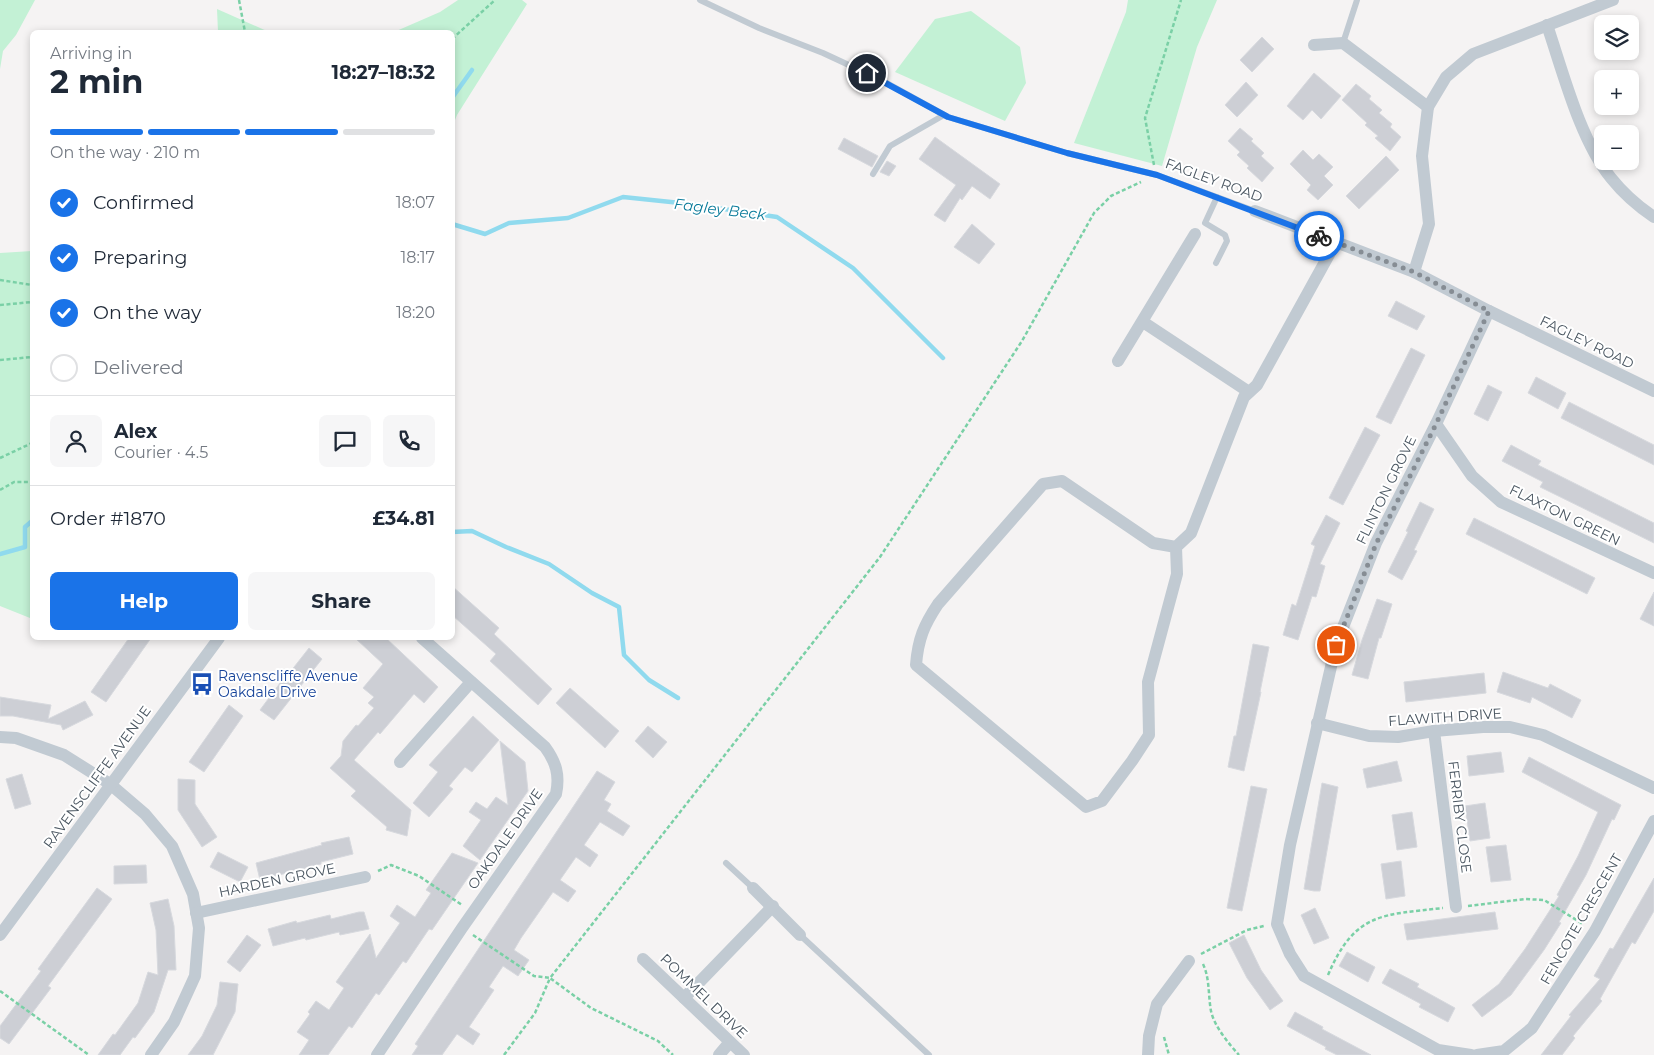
<!DOCTYPE html>
<html lang="en">
<head>
<meta charset="utf-8">
<style>
  body { margin:0; font-family:Montserrat,sans-serif; background:#f6f6f7; color:#1f2937; height:100vh; display:flex; flex-direction:column; font-size:19px; white-space:nowrap }
  * { box-sizing:border-box; margin:0 }
  p { font-size:16px; color:#747a83 }
  .icon { flex:none; width:28px; height:28px; fill:none; stroke:currentColor; stroke-width:2; stroke-linecap:round; stroke-linejoin:round }
  .map { position:relative; flex:1; overflow:hidden }
  .side { position:absolute; left:30px; top:30px; width:425px; height:610px; display:flex; flex-direction:column; background:#fff; border-radius:8px; box-shadow:0 2px 8px #0003 }
  .side>* { flex:none }
  .tools { position:absolute; left:1594px; top:15px; display:grid; gap:10px }
  .tools a { display:grid; place-items:center; width:45px; height:45px; border-radius:8px; background:#fff; box-shadow:0 2px 8px #0003; font-size:25px }
  .pin { position:absolute; display:grid; place-items:center; width:42px; height:42px; color:#fff; margin:-21px; border:2px solid #fff; border-radius:50%; box-shadow:0 1px 5px #0007 }
  .courier { position:absolute; display:grid; place-items:center; width:50px; height:50px; margin:-25px; border:4px solid #1a73e8; border-radius:50%; background:#fff; color:#222; box-shadow:0 1px 6px #0007 }
  .summary em { font-style:normal; font-weight:700 }
  .summary div { display:flex; flex-direction:column-reverse }
  .summary { display:flex; align-items:center; justify-content:space-between; height:85px; padding:0 20px }
  h1 { font-size:32px; font-weight:700; line-height:38px }
  .bar { display:grid; grid-template-columns:repeat(4,1fr); gap:8px 5px; align-content:center; height:60px; padding:0 20px }
  .bar i { height:6px; border-radius:4px; background:#e0e1e3 }
  .bar .selected { background:#1a73e8 }
  .bar p { grid-column:span 4 }
  .line { display:flex; align-items:center; gap:12px; padding:0 20px; border-top:1px solid #e0e1e3 }
  .line div { flex:1 }
  .round { display:grid; place-items:center; flex:none; width:52px; height:52px; border-radius:8px; background:#f6f6f7 }
  ol { padding:0 20px; list-style:none }
  li { display:flex; align-items:center; gap:15px; height:55px }
  li p { margin-inline-start:auto }
  li .icon { padding:5px; border-radius:50%; background:#1a73e8; color:#fff; stroke-width:4 }
  li:last-child { color:#747a83 }
  li i { width:28px; height:28px; border:2px solid #e0e1e3; border-radius:50% }
  .cta { display:flex; gap:10px; margin-top:auto; padding:10px 20px }
  .cta a { flex:1; height:58px; border-radius:8px; background:#1a73e8; color:#fff; font-size:20px; font-weight:700; line-height:58px; text-align:center }
  .cta a+a { background:#f6f6f7; color:#1f2937 }
  .map>svg:first-child { display:block }
  .green { fill:#c3f1d5 }
  .lines { fill:none; stroke-linecap:round; stroke-linejoin:round }
  .stream { stroke:#90daee; stroke-width:4.5 }
  .building { fill:#cdcfd5; stroke:#d7d9de }
  .path { stroke:#7ad0a6; stroke-width:2.5; stroke-dasharray:4 2.5; stroke-linecap:butt }
  .service { stroke:#c1cad2; stroke-width:6 }
  .minor { stroke:#c1cad2; stroke-width:12 }
  .done { stroke:#868d94; stroke-width:5; stroke-dasharray:0 9 }
  .route { stroke:#1a73e8; stroke-width:6 }
  .labels { text-anchor:middle; dominant-baseline:central; stroke-width:4; stroke-linejoin:round; paint-order:stroke }
  .street-label { font-size:14px; fill:#4a5661; stroke:#fff }
  .transit-label { font-size:14px; fill:#164399; stroke:#fff; text-anchor:start }
  .water-label { font-size:15px; font-style:italic; fill:#0c7c9b; stroke:#fff }
</style>
</head>
<body>
<div class="map">
<svg width="1654" height="1055" viewBox="0 0 1654 1055">
  <rect width="100%" height="100%" fill="#f5f3f3"/>
  <g class="green">
    <polygon points="0,0 35,0 16,35 3,51 0,69"/>
    <polygon points="458,0 522,0 527,4 457,115 453,125 452,32 394,32 440,12"/>
    <polygon points="1128,0 1217,0 1197,47 1162,166 1074,143 1126,12"/>
    <polygon points="217,9 269,32 218,32"/>
    <polygon points="971,11 1020,47 1026,83 1005,121 895,72 935,19"/>
    <polygon points="32,251 32,616 30,618 0,606 0,253"/>
  </g>
  <g class="lines">
    <g class="stream">
      <polyline points="452,98 472,70"/>
      <polyline points="452,224 485,234 509,223 568,218 623,197 690,204 777,217 853,268 943,358"/>
      <polyline points="452,532 472,531 506,547 549,564 592,593 619,607 624,655 649,680 678,698"/>
      <polyline points="0,554 25,547 25,527 32,521"/>
    </g>
  </g>
  <g class="building">
    <polygon points="1262,37 1274,49 1252,72 1240,60"/>
    <polygon points="1314,73 1341,96 1321,119 1312,110 1303,120 1287,106"/>
    <polygon points="1246,82 1258,95 1237,117 1225,105"/>
    <polygon points="1356,84 1371,96 1369,99 1382,110 1379,113 1392,124 1390,127 1401,137 1390,151 1375,138 1378,136 1365,125 1367,123 1342,100"/>
    <polygon points="1240,128 1253,139 1251,141 1264,153 1261,156 1274,168 1262,182 1247,168 1249,166 1237,155 1240,152 1228,141"/>
    <polygon points="935,137 1000,184 990,199 972,186 962,200 960,198 945,222 934,215 956,185 919,159"/>
    <polygon points="844,138 878,156 872,167 838,149"/>
    <polygon points="1303,150 1313,160 1319,154 1333,167 1324,176 1333,185 1318,200 1307,190 1311,185 1290,164"/>
    <polygon points="1386,156 1399,170 1359,209 1346,196"/>
    <polygon points="887,161 896,166 889,176 880,172"/>
    <polygon points="972,224 995,244 979,264 954,247"/>
    <polygon points="1396,301 1425,316 1417,330 1388,316"/>
    <polygon points="1411,348 1425,355 1391,424 1376,417"/>
    <polygon points="1536,377 1566,393 1558,409 1528,393"/>
    <polygon points="1488,385 1502,392 1488,421 1474,414"/>
    <polygon points="1569,402 1654,445 1654,465 1561,418"/>
    <polygon points="1365,427 1380,435 1343,505 1329,498"/>
    <polygon points="1511,445 1541,461 1538,465 1654,523 1654,543 1540,487 1543,482 1502,461"/>
    <polygon points="1420,502 1434,509 1414,550 1417,551 1402,580 1388,572 1408,532 1406,531"/>
    <polygon points="1326,515 1340,523 1320,564 1325,566 1316,597 1312,596 1298,640 1283,635 1292,604 1296,606 1315,546 1311,544"/>
    <polygon points="1474,518 1595,578 1587,594 1466,534"/>
    <polygon points="452,586 499,628 494,634 552,689 538,705 490,661 496,654 452,615"/>
    <polygon points="1654,592 1654,626 1640,619"/>
    <polygon points="1377,599 1392,604 1381,638 1379,638 1368,679 1352,675 1362,640"/>
    <polygon points="129,638 151,638 106,702 91,692"/>
    <polygon points="355,638 386,638 438,687 424,703 414,694 380,734 378,732 354,760 411,810 407,836 386,830 387,827 351,796 356,791 330,768 341,756 343,741 356,725 358,726 374,708 368,703 374,697 363,688 383,664"/>
    <polygon points="1253,644 1269,647 1260,692 1261,692 1244,771 1228,767 1234,736 1236,736"/>
    <polygon points="309,648 322,659 274,720 260,710 286,675 287,676"/>
    <polygon points="1503,672 1548,688 1550,684 1581,700 1572,718 1532,697 1530,703 1497,692"/>
    <polygon points="1484,673 1486,693 1406,702 1404,682"/>
    <polygon points="570,688 619,731 605,748 556,703"/>
    <polygon points="0,697 51,705 48,719 85,701 93,715 63,730 61,725 13,716 0,716"/>
    <polygon points="229,705 243,716 204,772 189,762"/>
    <polygon points="473,716 499,740 472,772 465,767 449,786 453,789 429,817 413,803 438,772 429,765"/>
    <polygon points="648,726 667,742 653,758 635,741"/>
    <polygon points="500,741 525,762 528,791 480,860 463,846 481,820 469,812 476,802 487,809 496,797 508,805"/>
    <polygon points="1501,752 1504,772 1469,776 1467,756"/>
    <polygon points="1529,757 1621,805 1614,820 1612,819 1586,875 1559,922 1561,923 1544,950 1511,995 1482,1017 1472,1005 1499,984 1525,949 1559,896 1557,895 1578,856 1598,812 1522,772"/>
    <polygon points="1397,761 1402,781 1367,788 1363,769"/>
    <polygon points="597,771 615,782 604,800 611,804 607,811 630,826 623,836 600,822 584,845 598,855 590,867 576,857 560,880 576,891 568,902 553,892 521,938 514,950 529,960 518,976 503,966 489,987 494,990 469,1027 480,1034 473,1045 457,1034 442,1055 412,1055 418,1046 415,1044"/>
    <polygon points="22,774 31,804 15,809 6,779"/>
    <polygon points="178,779 195,780 195,804 217,837 202,847 178,810"/>
    <polygon points="1322,783 1338,787 1320,891 1314,891 1304,889"/>
    <polygon points="1251,786 1267,789 1242,911 1227,908"/>
    <polygon points="1485,803 1490,838 1470,841 1465,806"/>
    <polygon points="1412,812 1417,847 1397,850 1392,815"/>
    <polygon points="349,837 353,854 321,862 321,864 260,880 256,863 322,845 321,843"/>
    <polygon points="1506,845 1511,880 1491,882 1486,847"/>
    <polygon points="218,852 248,867 240,882 210,867"/>
    <polygon points="452,853 478,863 432,930 429,929 406,963 403,961 379,995 376,993 352,1028 349,1026 328,1055 299,1055 309,1040 297,1032 310,1014 308,1012 316,1001 329,1010 344,988 336,982 370,934 376,958 400,923 390,916 397,905 415,917 431,893 426,890"/>
    <polygon points="1401,861 1405,896 1386,899 1381,864"/>
    <polygon points="146,865 147,883 114,884 114,866"/>
    <polygon points="1654,878 1654,911 1635,944 1632,942 1600,999 1602,1001 1573,1036 1575,1038 1562,1055 1541,1055 1571,1016 1569,1015 1600,979 1594,976 1610,948 1613,949"/>
    <polygon points="97,888 112,899 48,986 51,988 9,1044 0,1038 0,1026 41,971 38,969"/>
    <polygon points="168,899 174,926 176,970 168,970 154,1012 135,1038 133,1037 120,1055 98,1055 113,1034 115,1035 138,1003 148,972 158,975 156,930 150,903"/>
    <polygon points="1315,908 1329,938 1314,944 1301,915"/>
    <polygon points="359,912 364,912 369,929 340,935 339,932 306,940 305,938 273,946 268,929 296,921 297,923 330,915 331,919"/>
    <polygon points="1495,912 1498,929 1407,940 1404,924"/>
    <polygon points="247,935 261,945 240,972 227,962"/>
    <polygon points="1244,935 1261,970 1283,1001 1270,1010 1247,978 1229,943"/>
    <polygon points="1347,952 1375,967 1368,982 1339,966"/>
    <polygon points="1390,969 1419,984 1417,987 1455,1008 1448,1022 1419,1007 1421,1004 1382,983"/>
    <polygon points="220,982 238,984 235,1012 213,1055 188,1055 202,1036 217,1005"/>
    <polygon points="1295,1012 1323,1027 1322,1029 1371,1055 1337,1055 1325,1049 1326,1047 1287,1026"/>
  </g>
  <g class="lines">
    <g class="path">
      <polyline points="239,0 245,32"/>
      <polyline points="452,39 495,0"/>
      <polyline points="1154,165 1145,118 1181,0"/>
      <polyline points="0,280 32,285"/>
      <polyline points="0,305 32,302"/>
      <polyline points="0,360 32,357"/>
      <polyline points="0,458 32,443"/>
      <polyline points="0,490 14,482 32,482"/>
      <polyline points="378,871 391,865 419,876 462,905"/>
      <polyline points="1468,906 1525,899 1544,900 1583,924"/>
      <polyline points="473,935 534,976 550,978 880,557 1022,341 1094,213 1111,196 1141,182"/>
      <polyline points="1201,954 1247,930 1264,926"/>
      <path d="M1203,964C1210,979 1208,995 1211,1011C1214,1026 1229,1044 1239,1055"/>
      <path d="M1328,975C1355,912 1382,915 1443,908"/>
      <polyline points="0,991 89,1055"/>
      <polyline points="1164,1037 1169,1055"/>
      <polyline points="504,1055 535,1013 550,978 591,1008 658,1041 673,1055"/>
    </g>
    <g class="service">
      <polyline points="700,0 759,28 823,53 881,80 948,117 1067,153 1157,175 1255,211"/>
      <polyline points="1343,43 1357,0"/>
      <polyline points="873,174 890,146 944,115"/>
      <polyline points="1216,263 1227,241 1225,235 1205,223 1217,197"/>
      <polyline points="726,863 753,888"/>
      <polyline points="800,935 929,1055"/>
    </g>
    <g class="minor">
      <path d="M1547,25C1563,72 1580,140 1611,178C1623,193 1639,207 1654,217"/>
      <polyline points="1314,45 1343,43 1428,107"/>
      <polyline points="1255,211 1414,272 1489,311 1654,391"/>
      <polyline points="1414,272 1429,224 1422,156 1428,107 1446,77 1473,54 1613,0"/>
      <polyline points="1143,322 1249,392"/>
      <polyline points="1118,361 1195,234"/>
      <polyline points="1436,424 1472,476 1501,502 1654,573"/>
      <path d="M1176,547L1177,574L1148,682L1149,735L1132,761L1102,801L1086,807L916,665C918,639 924,625 938,604L1043,484L1062,481L1153,543L1176,547L1191,533L1244,397L1257,385L1336,242"/>
      <polyline points="1317,723 1369,736 1398,737 1434,731 1483,727 1510,727 1543,735 1654,788"/>
      <polyline points="1434,731 1456,907"/>
      <polyline points="0,737 16,738 64,755 110,784 145,814 172,846 193,894 199,928 195,976 174,1022 151,1055"/>
      <polyline points="400,762 471,682"/>
      <polyline points="753,888 800,935"/>
      <polyline points="196,913 365,877"/>
      <polyline points="0,935 219,638"/>
      <polyline points="643,959 744,1055"/>
      <polyline points="684,998 773,906"/>
      <path d="M377,1055L462,928L556,794C560,775 556,762 545,747L422,638"/>
      <polyline points="719,1055 730,1042"/>
      <polyline points="1148,1055 1149,1036 1157,1004 1189,961"/>
      <polyline points="1471,1055 1438,1050 1304,976 1290,954 1277,924 1290,845 1336,645 1376,543 1436,424 1489,311"/>
      <polyline points="1477,1055 1504,1051 1532,1028 1595,931 1654,821"/>
    </g>
  </g>
  <g class="lines">
    <polyline class="done" points="1319,236 1414,272 1489,311 1436,424 1376,544 1336,645"/>
    <polyline class="route" points="867,73 948,117 1067,153 1157,175 1319,236"/>
  </g>
  <defs>
    <symbol id="bus-bare" viewBox="-9 -9 18 18"><path d="M-5-6H5V4H4V6H2V4H-2V6H-4V4H-5ZM-3.5-4V0h7V-4ZM-3.5 1.2v1.5H-2V1.2ZM2 1.2v1.5H3.5V1.2Z" fill="#1a4fb4" stroke="#fff" stroke-width="2.5" paint-order="stroke"/></symbol>
  </defs>
  <g fill-rule="evenodd">
    <use href="#bus-bare" x="186" y="668" width="32" height="32"/>
  </g>
  <g class="labels">
    <g class="street-label">
      <text transform="translate(1214 180) rotate(20)">FAGLEY ROAD</text>
      <text transform="translate(1587 342) rotate(26)">FAGLEY ROAD</text>
      <text transform="translate(1386 490) rotate(-64)">FLINTON GROVE</text>
      <text transform="translate(1565 515) rotate(26)">FLAXTON GREEN</text>
      <text transform="translate(1445 717) rotate(-4)">FLAWITH DRIVE</text>
      <text transform="translate(97 777) rotate(-54)">RAVENSCLIFFE AVENUE</text>
      <text transform="translate(1460 817) rotate(83)">FERRIBY CLOSE</text>
      <text transform="translate(505 839) rotate(-55)">OAKDALE DRIVE</text>
      <text transform="translate(277 880) rotate(-12)">HARDEN GROVE</text>
      <text transform="translate(1581 919) rotate(-60)">FENCOTE CRESCENT</text>
      <text transform="translate(704 996) rotate(44)">POMMEL DRIVE</text>
    </g>
    <g class="transit-label">
      <text x="218" y="676">Ravenscliffe Avenue<tspan x="218" dy="16">Oakdale Drive</tspan></text>
    </g>
    <g class="water-label">
      <text transform="translate(720 209) rotate(7)">Fagley Beck</text>
    </g>
  </g>
</svg>
<div class="tools">
<a><svg class="icon" aria-label="layers" viewBox="0 0 24 24"><path d="M12 4l9 5-9 5-9-5zM3 14l9 5 9-5"/></svg></a>
<a>+</a>
<a>−</a>
</div>
<div class="pin" style="left:1336px;top:645px;background:#ea580c"><svg class="icon" aria-label="bag" viewBox="0 0 24 24"><path d="M5 8h14l-1 12H6zM9 8a3 3 0 0 1 6 0"/></svg></div>
<div class="pin" style="left:867px;top:73px;background:#1f2937"><svg class="icon" aria-label="home" viewBox="0 0 24 24"><path d="M3 11l9-7 9 7M6 9v11h12V9"/></svg></div>
<div class="courier" style="left:1319px;top:236px"><svg class="icon" aria-label="bike" viewBox="0 0 24 24"><circle cx="6" cy="16" r="4"/><circle cx="18" cy="16" r="4"/><path d="M6 16l4-8h5l3 8M10 8l3 8H6M13 5h3"/></svg></div>
<section class="side">
<div class="summary"><div><h1>2 min</h1><p>Arriving in</p></div><em>18:27–18:32</em></div>
<div class="bar"><i class="selected"></i><i class="selected"></i><i class="selected"></i><i></i><p>On the way · 210 m</p></div>
<ol>
<li><svg class="icon" aria-label="check" viewBox="0 0 24 24"><path d="M5 12l5 5 9-10"/></svg>Confirmed<p>18:07</p></li>
<li><svg class="icon" aria-label="check" viewBox="0 0 24 24"><path d="M5 12l5 5 9-10"/></svg>Preparing<p>18:17</p></li>
<li><svg class="icon" aria-label="check" viewBox="0 0 24 24"><path d="M5 12l5 5 9-10"/></svg>On the way<p>18:20</p></li>
<li><i></i>Delivered</li>
</ol>
<div class="line" style="height:90px"><a class="round"><svg class="icon" aria-label="person" viewBox="0 0 24 24"><circle cx="12" cy="8" r="4"/><path d="M4 21q1-7 8-7t8 7"/></svg></a><div><b>Alex</b><p>Courier · 4.5</p></div><a class="round"><svg class="icon" aria-label="chat" viewBox="0 0 24 24"><path d="M4 5h16v11H9l-5 4z"/></svg></a><a class="round"><svg class="icon" aria-label="phone" viewBox="0 0 24 24"><path d="M5 4h4l2 5-3 2q2 4 5 5l2-3 5 2v4C11 20 4 13 5 4z"/></svg></a></div>
<div class="line" style="height:65px"><div>Order #1870</div><b>£34.81</b></div>
<div class="cta"><a>Help</a><a>Share</a></div>
</section>
</div>
</body>
</html>
